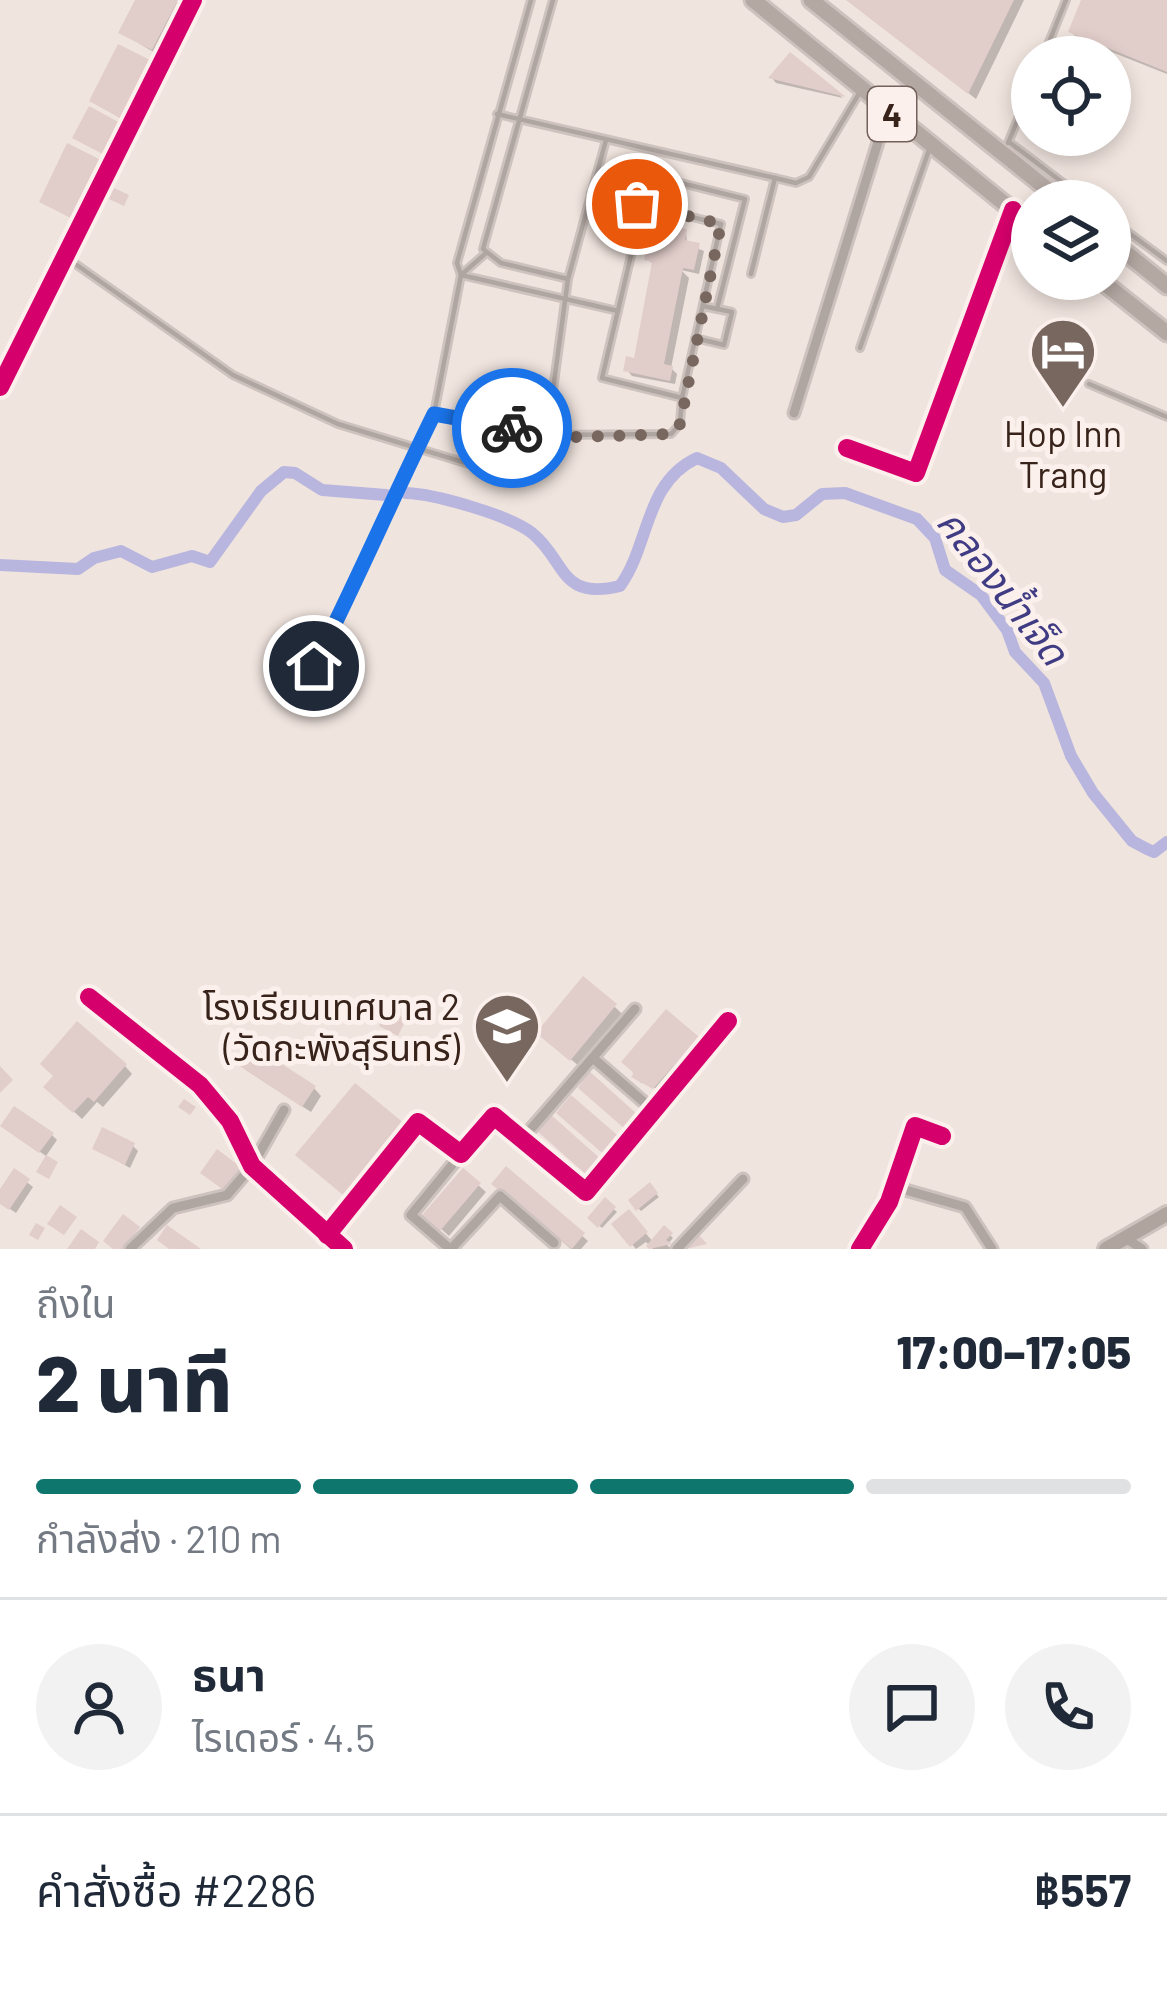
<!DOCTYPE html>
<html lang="th">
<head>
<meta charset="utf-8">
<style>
  body { margin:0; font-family:Barlow,"Noto Sans Thai",sans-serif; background:#f2f2f3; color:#1f2937; height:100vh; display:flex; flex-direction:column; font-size:45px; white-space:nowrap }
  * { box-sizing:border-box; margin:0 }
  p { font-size:39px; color:#747a83 }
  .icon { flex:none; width:66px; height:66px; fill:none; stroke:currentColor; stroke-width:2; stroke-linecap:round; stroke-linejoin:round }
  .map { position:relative; height:1249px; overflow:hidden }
  .panel { display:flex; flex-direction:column; background:#fff; flex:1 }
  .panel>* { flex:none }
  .buttons { position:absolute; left:1011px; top:36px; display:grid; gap:24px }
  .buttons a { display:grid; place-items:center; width:120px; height:120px; border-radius:50%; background:#fff; box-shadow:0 6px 18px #0003; font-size:60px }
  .pin { position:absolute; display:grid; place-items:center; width:102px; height:102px; color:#fff; margin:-51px; border:6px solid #fff; border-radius:50%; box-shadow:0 3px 12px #0007 }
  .courier { position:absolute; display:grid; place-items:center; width:120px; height:120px; margin:-60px; border:9px solid #1a73e8; border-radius:50%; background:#fff; color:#222; box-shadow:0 3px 15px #0007 }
  .head em { font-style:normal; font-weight:800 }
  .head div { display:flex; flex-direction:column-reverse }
  .head { display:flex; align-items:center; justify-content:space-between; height:204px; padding:0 36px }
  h1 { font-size:78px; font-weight:800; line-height:90px }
  .bar { display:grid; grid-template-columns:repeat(4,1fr); gap:18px 12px; align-content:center; height:144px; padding:0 36px }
  .bar i { height:15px; border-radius:9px; background:#e0e1e3 }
  .bar .on { background:#0f766e }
  .bar p { grid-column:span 4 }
  .line { display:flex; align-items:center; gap:30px; padding:0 36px; border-top:3px solid #e0e1e3 }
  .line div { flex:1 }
  .round { display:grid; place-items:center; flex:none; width:126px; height:126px; border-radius:63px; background:#f2f2f3 }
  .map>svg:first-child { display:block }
  .shadow { fill:#0003 }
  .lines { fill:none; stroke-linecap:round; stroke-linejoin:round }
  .canal { stroke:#b8b6de; stroke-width:12 }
  .building { fill:#e1cdc9 }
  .service-casing { stroke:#cdc2bd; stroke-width:10 }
  .minor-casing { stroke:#cdc2bd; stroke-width:15 }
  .secondary-casing { stroke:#cdc2bd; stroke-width:20 }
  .primary-casing { stroke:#cdc2bd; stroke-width:21 }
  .service { stroke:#afa5a1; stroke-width:4.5 }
  .minor { stroke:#afa5a1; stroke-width:9 }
  .secondary { stroke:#b0a49e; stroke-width:14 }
  .primary { stroke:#b4a8a2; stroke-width:15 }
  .cycleway-casing { stroke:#fcf0ec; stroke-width:26 }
  .cycleway { stroke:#d6006c; stroke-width:18 }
  .done { stroke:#78675f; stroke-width:12; stroke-dasharray:0 21.6 }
  .route { stroke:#1a73e8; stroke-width:15 }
  .labels { text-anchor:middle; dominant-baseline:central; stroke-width:10; stroke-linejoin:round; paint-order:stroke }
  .shield { fill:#fcf0ec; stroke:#73605a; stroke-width:3 }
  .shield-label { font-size:33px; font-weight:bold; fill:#38231b }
  .poi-label { font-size:36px; fill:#38231b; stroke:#fcf0ec }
  .water-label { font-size:39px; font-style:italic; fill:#403c84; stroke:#fcf0ec }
</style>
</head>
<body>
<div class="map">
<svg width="1167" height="1249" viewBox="0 0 1167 1249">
  <rect width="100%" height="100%" fill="#f0e4de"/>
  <g class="shadow">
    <polygon points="139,0 187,3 160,56 122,33"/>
    <polygon points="848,0 1024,0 976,99"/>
    <polygon points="1084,0 1167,0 1167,74 1079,39 1071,32"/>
    <polygon points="791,56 843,98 776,83 772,78"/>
    <polygon points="150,63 158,71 130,124 92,101"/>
    <polygon points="120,127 125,132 111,158 81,142"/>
    <polygon points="99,162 107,170 81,224 42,201"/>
    <polygon points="686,232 687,244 704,251 699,274 681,270 689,278 671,368 677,374 675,384 632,376 627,370 636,361 653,264 648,259"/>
    <polygon points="615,1007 622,1014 579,1066 547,1040"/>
    <polygon points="666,1013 700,1042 657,1090 645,1079 641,1083 625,1062"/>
    <polygon points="125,1066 132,1074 103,1107 97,1102 82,1119 47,1087"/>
    <polygon points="246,1070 314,1088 321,1096 311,1112"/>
    <polygon points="403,1126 410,1133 352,1201 307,1163"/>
    <polygon points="9,1131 52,1135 57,1140 46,1156"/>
    <polygon points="133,1146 138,1151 130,1168 95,1148"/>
    <polygon points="507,1170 588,1241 581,1249 571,1249 495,1184"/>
    <polygon points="463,1172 486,1192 449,1236 426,1215"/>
    <polygon points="15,1173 33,1187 16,1213 0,1202"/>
    <polygon points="649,1186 659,1197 641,1211 632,1201"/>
    <polygon points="605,1201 617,1212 602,1228 591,1218"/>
    <polygon points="629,1213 653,1242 664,1229 673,1238 667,1245 672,1249 653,1249 646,1242 636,1249 615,1224"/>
  </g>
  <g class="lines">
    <g class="canal">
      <path d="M406,493C435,494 509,515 532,533C566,560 559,601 620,586C650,545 644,483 697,458L721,468L764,509L783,517L796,515L822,494L845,493L917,519L935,538L945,570L981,595L1007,630L1015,652L1044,683L1071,756L1093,793L1132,841L1147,849L1154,852L1167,842"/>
      <polyline points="0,565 78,569 94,558 121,551 152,567 192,556 210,562 261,491 284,472 295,473 322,490 386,495"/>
    </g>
  </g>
  <g class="building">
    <polygon points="135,0 178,0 152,50 118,33"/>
    <polygon points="846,0 1014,0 968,94"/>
    <polygon points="1081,0 1167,0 1167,72 1068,32"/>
    <polygon points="118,44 152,61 122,119 89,101"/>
    <polygon points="790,52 846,97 768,78"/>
    <polygon points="89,106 122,124 105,155 72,138"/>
    <polygon points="67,143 101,160 73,219 39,202"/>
    <polygon points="114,188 129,195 124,206 109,199"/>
    <polygon points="669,226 687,229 685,240 700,243 694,270 683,268 664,364 673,366 670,381 623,371 626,356 634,358 652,262 644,260 650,233 667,236"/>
    <polygon points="583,976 617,1004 570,1061 536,1033"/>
    <polygon points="666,1009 699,1037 653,1089 631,1077 634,1073 621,1062"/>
    <polygon points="387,1010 406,1019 398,1036 379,1026"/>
    <polygon points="77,1021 127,1064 94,1102 88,1097 73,1113 43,1087 53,1076 40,1064"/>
    <polygon points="278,1037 295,1048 288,1059 271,1049"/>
    <polygon points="248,1042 316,1086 302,1107 235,1063"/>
    <polygon points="0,1066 13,1080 0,1093"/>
    <polygon points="589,1071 638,1115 625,1129 578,1088"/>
    <polygon points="355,1083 405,1124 343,1195 295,1155"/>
    <polygon points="571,1095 623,1140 608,1158 556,1113"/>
    <polygon points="184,1099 196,1107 190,1115 178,1107"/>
    <polygon points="14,1106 54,1133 39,1153 0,1126"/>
    <polygon points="550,1114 603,1161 589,1177 536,1130"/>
    <polygon points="102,1127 135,1143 125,1165 92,1149"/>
    <polygon points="217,1149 242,1168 225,1191 200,1173"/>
    <polygon points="46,1155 58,1162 49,1179 36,1172"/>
    <polygon points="506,1166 585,1233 572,1249 491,1184"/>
    <polygon points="14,1168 30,1179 9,1210 0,1204 0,1189"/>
    <polygon points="463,1168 481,1183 440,1231 422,1215"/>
    <polygon points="650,1182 658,1193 636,1211 628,1200"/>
    <polygon points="605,1197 616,1207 598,1228 587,1218"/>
    <polygon points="60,1205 77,1217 64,1235 47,1224"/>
    <polygon points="629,1209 648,1232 630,1247 611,1224"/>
    <polygon points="123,1214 140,1227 123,1249 113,1249 103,1241"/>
    <polygon points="36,1223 45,1228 38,1240 29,1235"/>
    <polygon points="167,1225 201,1249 169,1249 157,1240"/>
    <polygon points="664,1225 673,1233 666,1240 672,1244 649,1249 646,1246"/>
    <polygon points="81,1229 99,1242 95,1249 67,1249"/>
    <polygon points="699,1235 707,1244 686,1249"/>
  </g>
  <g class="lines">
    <defs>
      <g id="service">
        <polyline points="531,0 457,263 461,275 618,311"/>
        <polyline points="553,0 483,249 501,263 568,279"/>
        <polyline points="1043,57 1066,0"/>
        <polyline points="497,114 775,178"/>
        <polyline points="1009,142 1087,201"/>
        <polyline points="1008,143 1032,85"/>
        <polyline points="591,193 721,224 682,398 602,378 643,205"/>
        <polyline points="637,204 645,174 745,199 717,309"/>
        <polyline points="1110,219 1167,261"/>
        <polyline points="486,253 461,275 434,414 547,435 671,434 680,424 682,398"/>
        <polyline points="67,258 233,375 338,424 515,478"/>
        <polyline points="751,274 775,178 796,183 809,177 860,92"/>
        <polyline points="695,338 724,345 732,312 703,306"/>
        <polyline points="860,348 929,150"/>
        <polyline points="1089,384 1167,417"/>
        <polyline points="547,434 568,279 606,140"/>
        <path d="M314,666C356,583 393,497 434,414"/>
      </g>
      <g id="minor">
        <polyline points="0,387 193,0"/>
        <polyline points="794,413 888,110"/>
        <polyline points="847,448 916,473 1013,210"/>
        <polyline points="89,997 200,1085 230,1121 252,1166 344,1249"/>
        <polyline points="593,1058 654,1111"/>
        <polyline points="523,1138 635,1009"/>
        <polyline points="895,1187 965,1207 992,1249"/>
        <polyline points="327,1235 418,1122 461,1154 494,1116 586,1192 728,1021"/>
        <polyline points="1127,1239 1142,1249"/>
        <polyline points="130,1249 173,1208 227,1195 252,1166 284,1110"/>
        <polyline points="450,1249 411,1215 461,1154"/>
        <polyline points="451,1249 500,1196 554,1243"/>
        <polyline points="677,1249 743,1179"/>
        <polyline points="860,1249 889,1202 915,1126 942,1136"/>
      </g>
      <polyline id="secondary" points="1106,1249 1167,1214"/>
      <g id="primary">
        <polyline points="753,0 1032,226"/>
        <polyline points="811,0 1062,201"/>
        <polyline points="1110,240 1167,286"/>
        <polyline points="1099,279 1167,333"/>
      </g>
    </defs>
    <use href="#service" class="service-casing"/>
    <use href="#minor" class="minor-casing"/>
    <use href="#secondary" class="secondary-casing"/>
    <use href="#primary" class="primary-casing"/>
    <use href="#service" class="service"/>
    <use href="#minor" class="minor"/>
    <use href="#secondary" class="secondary"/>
    <use href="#primary" class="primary"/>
    <defs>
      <g id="cycleway">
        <polyline points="0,387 193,0"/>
        <polyline points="847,448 916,473 1013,210"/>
        <polyline points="89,997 200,1085 230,1121 252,1166 344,1249"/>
        <polyline points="327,1235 418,1122 461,1154 494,1116 586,1192 728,1021"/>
        <polyline points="860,1249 889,1202 915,1126 942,1136"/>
      </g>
    </defs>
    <use href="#cycleway" class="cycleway-casing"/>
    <use href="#cycleway" class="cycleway"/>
  </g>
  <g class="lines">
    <polyline class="done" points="512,428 577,437 671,434 680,424 721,224 637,204"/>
    <path class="route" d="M314,666C356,583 393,497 434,414L512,428"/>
  </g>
  <defs>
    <symbol id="hotel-pin" viewBox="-11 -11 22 30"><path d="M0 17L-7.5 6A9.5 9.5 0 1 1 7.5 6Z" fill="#78675f" stroke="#fcf0ec"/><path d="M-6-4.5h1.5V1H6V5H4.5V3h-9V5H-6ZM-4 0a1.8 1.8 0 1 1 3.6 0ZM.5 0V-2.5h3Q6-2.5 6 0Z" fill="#fff"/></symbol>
    <symbol id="school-pin" viewBox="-11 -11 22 30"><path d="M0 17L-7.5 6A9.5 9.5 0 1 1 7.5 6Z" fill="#78675f" stroke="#fcf0ec"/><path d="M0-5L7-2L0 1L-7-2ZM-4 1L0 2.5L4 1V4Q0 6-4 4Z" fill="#fff"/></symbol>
  </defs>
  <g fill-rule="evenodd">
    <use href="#hotel-pin" x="1025" y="313" width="76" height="104"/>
    <use href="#school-pin" x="469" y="988" width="76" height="104"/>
  </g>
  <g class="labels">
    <rect class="shield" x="868" y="87" width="48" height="54" rx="9"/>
    <g class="shield-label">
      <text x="892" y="114">4</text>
    </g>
    <g class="poi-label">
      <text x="1063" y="432">Hop Inn<tspan x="1063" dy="41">Trang</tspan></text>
      <text x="460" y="1005" text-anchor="end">โรงเรียนเทศบาล 2<tspan x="460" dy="41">(วัดกะพังสุรินทร์)</tspan></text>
    </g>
    <g class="water-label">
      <text transform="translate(1004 586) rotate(52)">คลองน้ำเจ็ด</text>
    </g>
  </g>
</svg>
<div class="buttons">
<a><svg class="icon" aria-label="locate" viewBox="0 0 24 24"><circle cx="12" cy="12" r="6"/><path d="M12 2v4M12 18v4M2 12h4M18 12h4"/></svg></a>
<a><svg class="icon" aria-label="layers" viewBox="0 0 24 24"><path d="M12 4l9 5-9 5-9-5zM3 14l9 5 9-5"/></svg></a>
</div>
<div class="pin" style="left:637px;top:204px;background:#ea580c"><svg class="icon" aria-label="bag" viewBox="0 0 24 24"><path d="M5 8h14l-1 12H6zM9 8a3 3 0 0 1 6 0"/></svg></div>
<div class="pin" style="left:314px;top:666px;background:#1f2937"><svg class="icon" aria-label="home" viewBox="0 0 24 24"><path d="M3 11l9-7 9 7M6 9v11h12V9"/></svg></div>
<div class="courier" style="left:512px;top:428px"><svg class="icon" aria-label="bike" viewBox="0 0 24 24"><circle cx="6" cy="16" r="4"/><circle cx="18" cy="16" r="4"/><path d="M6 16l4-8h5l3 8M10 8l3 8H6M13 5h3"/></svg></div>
</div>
<section class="panel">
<div class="head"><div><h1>2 นาที</h1><p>ถึงใน</p></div><em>17:00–17:05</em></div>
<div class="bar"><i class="on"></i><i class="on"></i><i class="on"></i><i></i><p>กำลังส่ง · 210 m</p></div>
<div class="line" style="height:216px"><a class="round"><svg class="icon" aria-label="person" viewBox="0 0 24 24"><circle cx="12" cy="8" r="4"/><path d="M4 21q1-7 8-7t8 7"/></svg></a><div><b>ธนา</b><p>ไรเดอร์ · 4.5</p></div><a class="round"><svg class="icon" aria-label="chat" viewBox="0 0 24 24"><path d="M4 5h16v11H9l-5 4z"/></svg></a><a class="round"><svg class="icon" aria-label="phone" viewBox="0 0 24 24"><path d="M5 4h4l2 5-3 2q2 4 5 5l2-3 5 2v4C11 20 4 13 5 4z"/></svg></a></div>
<div class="line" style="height:156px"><div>คำสั่งซื้อ #2286</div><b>฿557</b></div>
</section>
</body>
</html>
